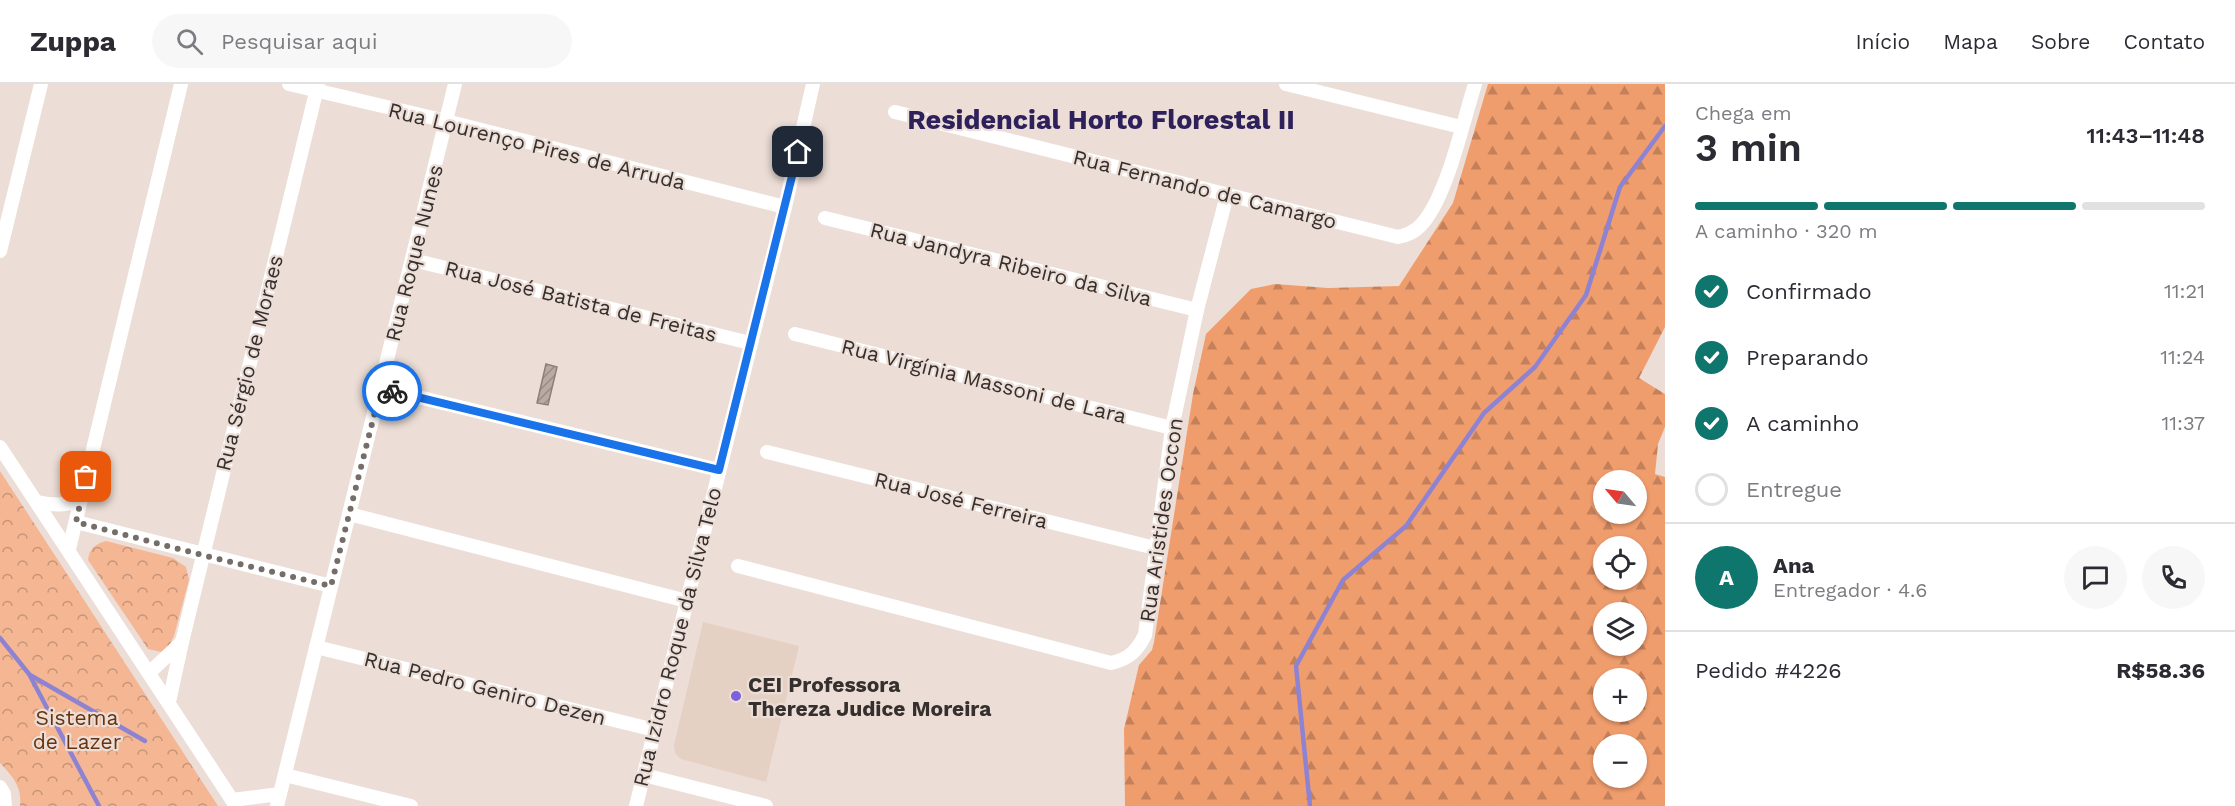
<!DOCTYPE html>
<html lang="pt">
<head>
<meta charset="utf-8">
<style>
  body { margin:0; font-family:"Work Sans",sans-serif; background:#f7f7f7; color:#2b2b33; height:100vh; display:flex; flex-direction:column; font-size:22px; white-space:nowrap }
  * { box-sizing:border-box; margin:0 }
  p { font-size:20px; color:#7c7c81 }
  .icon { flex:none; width:33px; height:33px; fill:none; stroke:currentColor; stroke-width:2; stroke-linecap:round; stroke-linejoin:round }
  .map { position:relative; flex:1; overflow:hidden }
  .drawer { display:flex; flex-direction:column; background:#fff; width:570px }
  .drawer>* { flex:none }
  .needle { width:39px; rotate:299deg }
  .tools { position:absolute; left:1593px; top:386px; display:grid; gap:12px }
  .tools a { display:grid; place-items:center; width:54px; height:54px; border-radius:50%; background:#fff; box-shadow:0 2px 4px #0004; font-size:30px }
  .pin { position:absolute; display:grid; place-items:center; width:51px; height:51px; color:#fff; margin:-26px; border-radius:12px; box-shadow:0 3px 9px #0006 }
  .courier { position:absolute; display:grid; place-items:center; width:60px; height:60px; margin:-30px; border:4px solid #1a73e8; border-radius:50%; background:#fff; color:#222; box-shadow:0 2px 8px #0007 }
  .head em { font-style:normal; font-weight:600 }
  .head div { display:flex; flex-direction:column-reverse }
  .head { display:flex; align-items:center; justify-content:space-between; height:102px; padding:0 30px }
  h1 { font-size:39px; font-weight:600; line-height:45px }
  .bar { display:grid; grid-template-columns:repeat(4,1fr); gap:9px 6px; align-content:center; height:72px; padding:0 30px }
  .bar i { height:8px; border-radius:4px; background:#e1e1e2 }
  .bar .on { background:#0f766e }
  .bar p { grid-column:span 4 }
  .line { display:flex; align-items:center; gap:15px; padding:0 30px; border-top:2px solid #e1e1e2 }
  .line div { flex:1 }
  .round { display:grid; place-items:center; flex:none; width:63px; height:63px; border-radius:32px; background:#f7f7f7 }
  ol { padding:0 30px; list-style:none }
  li { display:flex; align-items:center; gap:18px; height:66px }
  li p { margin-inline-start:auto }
  li .icon { padding:6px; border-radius:50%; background:#0f766e; color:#fff; stroke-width:4 }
  li:last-child { color:#7c7c81 }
  li i { width:33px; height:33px; border:3px solid #e1e1e2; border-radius:50% }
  header { display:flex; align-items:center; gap:36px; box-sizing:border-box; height:84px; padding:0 30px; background:#fff; border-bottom:2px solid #e1e1e2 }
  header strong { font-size:28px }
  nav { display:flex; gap:33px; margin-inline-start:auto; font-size:21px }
  .search { width:420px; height:54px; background:#f7f7f7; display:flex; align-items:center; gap:15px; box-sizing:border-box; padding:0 21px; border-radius:33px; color:#7c7c81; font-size:22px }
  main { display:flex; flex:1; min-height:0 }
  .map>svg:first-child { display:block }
  .built { fill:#e5d0c4 }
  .forest { fill:url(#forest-firs); fill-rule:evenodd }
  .park { fill:url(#park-crowns) }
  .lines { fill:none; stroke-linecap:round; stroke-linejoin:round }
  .stream { stroke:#8e83d3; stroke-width:4.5 }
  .building { fill:url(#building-hatch); stroke:#8c7f78; stroke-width:1.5 }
  .street { stroke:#fff; stroke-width:14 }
  .done { stroke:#756d68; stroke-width:6; stroke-dasharray:0 10.8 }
  .route { stroke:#1a73e8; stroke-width:8 }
  .poi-dot { fill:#7b61dc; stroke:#ecded6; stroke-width:2 }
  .labels { text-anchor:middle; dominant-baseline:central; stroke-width:4.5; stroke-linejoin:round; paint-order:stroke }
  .street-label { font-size:21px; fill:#35302d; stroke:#ecded6 }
  .poi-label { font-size:21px; font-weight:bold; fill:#35302d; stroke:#ecded6; text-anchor:start }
  .park-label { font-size:21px; fill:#67330f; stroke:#ecded6 }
  .district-label { font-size:27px; font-weight:bold; fill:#2d205b; stroke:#ecded6 }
</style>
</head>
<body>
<header>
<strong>Zuppa</strong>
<div class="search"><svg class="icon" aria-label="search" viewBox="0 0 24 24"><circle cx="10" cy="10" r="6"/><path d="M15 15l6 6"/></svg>Pesquisar aqui</div>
<nav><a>Início</a><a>Mapa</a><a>Sobre</a><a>Contato</a></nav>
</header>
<main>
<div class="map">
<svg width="1665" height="722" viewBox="0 0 1665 722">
  <defs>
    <pattern id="forest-firs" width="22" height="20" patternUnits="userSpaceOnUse" patternTransform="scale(1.5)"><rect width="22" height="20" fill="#f09d6d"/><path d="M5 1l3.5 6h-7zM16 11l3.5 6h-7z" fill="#c3805a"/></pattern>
    <pattern id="park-crowns" width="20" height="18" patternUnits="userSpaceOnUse" patternTransform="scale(1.5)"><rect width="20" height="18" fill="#f4b693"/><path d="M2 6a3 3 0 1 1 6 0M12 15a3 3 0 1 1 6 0" fill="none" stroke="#c69478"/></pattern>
    <pattern id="building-hatch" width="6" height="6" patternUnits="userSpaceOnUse" patternTransform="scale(1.5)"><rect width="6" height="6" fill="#b9aba4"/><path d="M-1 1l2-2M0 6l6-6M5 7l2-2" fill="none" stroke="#978c86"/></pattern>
  </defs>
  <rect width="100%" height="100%" fill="#ecded6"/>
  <polygon class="built" points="703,538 799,562 766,698 681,675 675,669 674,661"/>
  <path class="forest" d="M1488,0H1665V243L1639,294L1665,310V343L1658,360L1655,390L1665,393V722H1125L1124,645L1139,581L1152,566L1154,558L1193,310L1206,250L1251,205L1275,200L1328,204L1399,202L1453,119ZM1604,396H1636V429H1604ZM1604,462H1636V495H1604ZM1604,528H1636V561H1604ZM1604,594H1636V627H1604ZM1604,660H1636V693H1604Z"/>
  <g class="park">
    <path d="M0,387L218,722H20C22,702 13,693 0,679Z"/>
    <path d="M106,457L173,474L186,483L189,496L174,552L168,564L161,568L148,565L88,476C89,465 95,460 106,457Z"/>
  </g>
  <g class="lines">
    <g class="stream">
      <polyline points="0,554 29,590 99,722"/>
      <polyline points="30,591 145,657"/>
      <polyline points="1310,722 1296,582 1343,496 1406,442 1484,329 1535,283 1586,211 1620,103 1665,42"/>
    </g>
  </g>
  <polygon class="building" points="546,280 557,283 548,321 537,319"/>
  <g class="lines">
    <g class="street">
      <polyline points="289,0 446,37 785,123"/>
      <polyline points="1286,0 1461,43"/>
      <path d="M895,28L1398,153C1406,151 1413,149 1419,143C1446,118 1463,37 1475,0"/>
      <polyline points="825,134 1197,226"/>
      <polyline points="0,167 41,0"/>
      <polyline points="413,176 750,259"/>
      <polyline points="795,250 1172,344"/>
      <polyline points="381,304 719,386"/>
      <polyline points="0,363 236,722"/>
      <polyline points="767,368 1155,464"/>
      <path d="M37,418C51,421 67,422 81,416"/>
      <polyline points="349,430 687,517"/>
      <polyline points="76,438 331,502"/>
      <polyline points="69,465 181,0"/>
      <path d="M738,482L1111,579C1129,575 1137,567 1145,551L1172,344L1197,226L1227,111"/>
      <polyline points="182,558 318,0"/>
      <polyline points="316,563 655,646"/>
      <polyline points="150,588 182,558 169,618"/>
      <polyline points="285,691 411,722"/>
      <polyline points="644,691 766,722"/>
      <polyline points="0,703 4,710 5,722"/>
      <polyline points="232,716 280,710"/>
      <polyline points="277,722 455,0"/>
      <polyline points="636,722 785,123 813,0"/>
    </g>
  </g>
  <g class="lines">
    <polyline class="done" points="86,393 76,438 202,471 331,502 381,304 392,307"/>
    <polyline class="route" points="392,307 719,386 798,68"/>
  </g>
  <circle class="poi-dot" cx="736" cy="612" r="6"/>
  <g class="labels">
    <g class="street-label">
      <text transform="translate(537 62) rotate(14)">Rua Lourenço Pires de Arruda</text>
      <text transform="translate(1205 105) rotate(14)">Rua Fernando de Camargo</text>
      <text transform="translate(414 169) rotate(-76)">Rua Roque Nunes</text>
      <text transform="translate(1011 180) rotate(14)">Rua Jandyra Ribeiro da Silva</text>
      <text transform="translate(581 217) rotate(14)">Rua José Batista de Freitas</text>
      <text transform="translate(249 279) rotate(-76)">Rua Sérgio de Moraes</text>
      <text transform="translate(984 297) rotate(14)">Rua Virgínia Massoni de Lara</text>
      <text transform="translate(961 416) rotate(14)">Rua José Ferreira</text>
      <text transform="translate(1161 436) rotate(-82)">Rua Aristides Occon</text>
      <text transform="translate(677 553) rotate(-76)">Rua Izidro Roque da Silva Telo</text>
      <text transform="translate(485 604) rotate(14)">Rua Pedro Geniro Dezen</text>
    </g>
    <g class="poi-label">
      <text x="748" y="600">CEI Professora<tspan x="748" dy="24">Thereza Judice Moreira</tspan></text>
    </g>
    <g class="park-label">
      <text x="77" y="633">Sistema<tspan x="77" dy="24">de Lazer</tspan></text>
    </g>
    <g class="district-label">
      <text x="1101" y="36">Residencial Horto Florestal II</text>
    </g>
  </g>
</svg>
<div class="tools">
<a><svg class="needle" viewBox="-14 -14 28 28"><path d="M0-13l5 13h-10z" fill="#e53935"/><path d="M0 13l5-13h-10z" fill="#7c7c81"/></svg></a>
<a><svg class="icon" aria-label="locate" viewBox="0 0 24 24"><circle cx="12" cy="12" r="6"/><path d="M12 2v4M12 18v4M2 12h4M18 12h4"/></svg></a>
<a><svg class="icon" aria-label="layers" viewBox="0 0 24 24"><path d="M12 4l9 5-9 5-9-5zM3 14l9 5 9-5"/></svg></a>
<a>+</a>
<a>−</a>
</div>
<div class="pin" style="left:86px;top:393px;background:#ea580c"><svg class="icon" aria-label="bag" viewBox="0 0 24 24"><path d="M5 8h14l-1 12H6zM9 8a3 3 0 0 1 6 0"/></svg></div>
<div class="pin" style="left:798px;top:68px;background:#1f2937"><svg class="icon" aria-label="home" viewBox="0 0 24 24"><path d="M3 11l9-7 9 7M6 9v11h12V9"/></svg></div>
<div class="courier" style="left:392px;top:307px"><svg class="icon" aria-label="bike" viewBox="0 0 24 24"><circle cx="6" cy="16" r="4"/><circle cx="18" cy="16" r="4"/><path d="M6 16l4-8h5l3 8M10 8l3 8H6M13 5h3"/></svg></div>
</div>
<section class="drawer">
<div class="head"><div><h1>3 min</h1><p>Chega em</p></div><em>11:43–11:48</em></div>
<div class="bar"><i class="on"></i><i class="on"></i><i class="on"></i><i></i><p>A caminho · 320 m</p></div>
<ol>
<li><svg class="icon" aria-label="check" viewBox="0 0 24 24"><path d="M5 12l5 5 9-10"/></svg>Confirmado<p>11:21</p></li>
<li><svg class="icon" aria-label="check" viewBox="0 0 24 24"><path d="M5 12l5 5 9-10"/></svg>Preparando<p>11:24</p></li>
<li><svg class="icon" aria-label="check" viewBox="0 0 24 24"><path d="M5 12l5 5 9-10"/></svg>A caminho<p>11:37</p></li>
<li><i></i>Entregue</li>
</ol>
<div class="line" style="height:108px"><b class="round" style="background:#0f766e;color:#fff">A</b><div><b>Ana</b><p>Entregador · 4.6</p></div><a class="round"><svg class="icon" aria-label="chat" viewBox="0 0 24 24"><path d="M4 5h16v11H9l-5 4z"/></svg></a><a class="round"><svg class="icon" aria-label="phone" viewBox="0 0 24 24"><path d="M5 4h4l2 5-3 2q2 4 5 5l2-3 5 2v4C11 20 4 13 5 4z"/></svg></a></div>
<div class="line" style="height:78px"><div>Pedido #4226</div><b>R$58.36</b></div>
</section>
</main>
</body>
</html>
